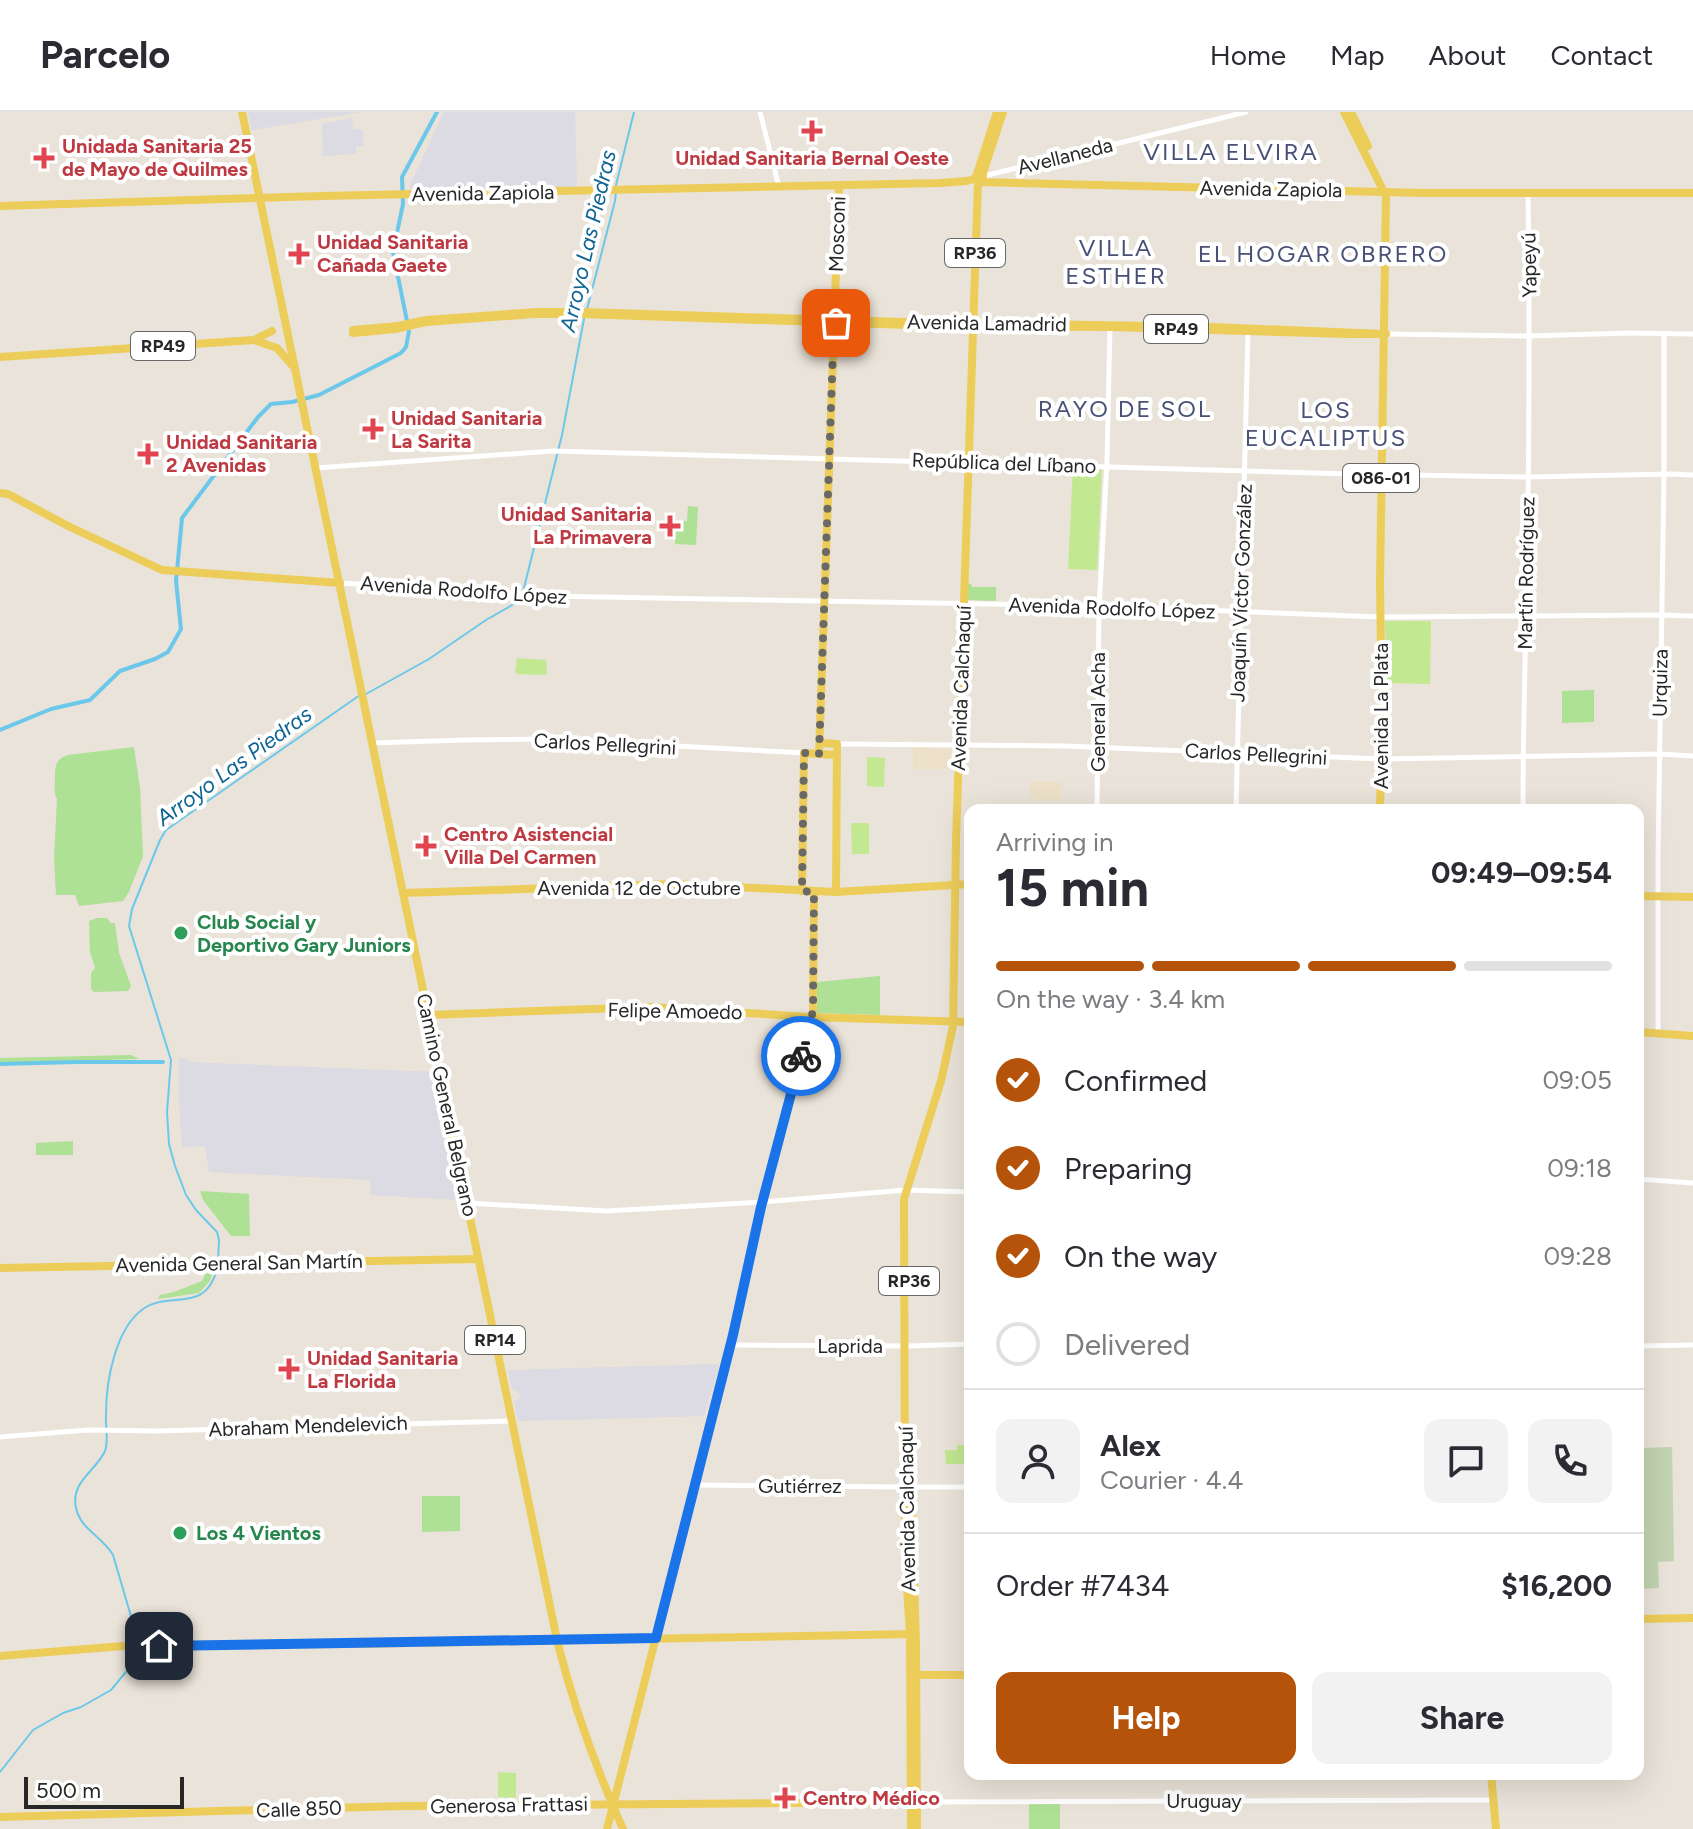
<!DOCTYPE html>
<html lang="en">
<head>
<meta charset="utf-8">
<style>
  body { margin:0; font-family:Figtree,sans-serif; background:#f2f2f3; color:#2b2b33; height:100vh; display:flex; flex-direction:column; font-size:30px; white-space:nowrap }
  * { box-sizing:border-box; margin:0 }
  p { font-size:26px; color:#7c7c81 }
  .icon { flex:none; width:44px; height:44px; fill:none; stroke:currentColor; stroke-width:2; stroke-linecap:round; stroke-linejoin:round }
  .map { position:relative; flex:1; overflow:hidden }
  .panel { position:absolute; left:964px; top:692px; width:680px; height:976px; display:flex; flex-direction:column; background:#fff; border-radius:16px; box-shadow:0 8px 32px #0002 }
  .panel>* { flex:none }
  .scale { position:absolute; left:24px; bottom:20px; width:160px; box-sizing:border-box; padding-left:8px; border:4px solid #272727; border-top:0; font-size:22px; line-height:28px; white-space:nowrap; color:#272727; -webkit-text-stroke:6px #fff; paint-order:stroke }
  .pin { position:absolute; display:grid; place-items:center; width:68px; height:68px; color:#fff; margin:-34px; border-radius:16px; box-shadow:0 4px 12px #0006 }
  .courier { position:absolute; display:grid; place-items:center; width:80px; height:80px; margin:-40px; border:6px solid #1a73e8; border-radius:50%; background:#fff; color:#222; box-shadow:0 2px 10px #0007 }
  .headline em { font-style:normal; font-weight:700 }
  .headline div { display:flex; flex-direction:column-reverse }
  .headline { display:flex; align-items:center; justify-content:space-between; height:136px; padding:0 32px }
  h1 { font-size:52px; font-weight:700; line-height:60px }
  .bar { display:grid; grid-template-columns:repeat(4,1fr); gap:12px 8px; align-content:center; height:96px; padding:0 32px }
  .bar i { height:10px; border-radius:6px; background:#e1e1e2 }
  .bar .selected { background:#b45309 }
  .bar p { grid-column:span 4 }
  .line { display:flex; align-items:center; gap:20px; padding:0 32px; border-top:2px solid #e1e1e2 }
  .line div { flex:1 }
  .round { display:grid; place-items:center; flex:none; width:84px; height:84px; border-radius:16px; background:#f2f2f3 }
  ol { padding:0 32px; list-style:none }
  li { display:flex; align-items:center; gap:24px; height:88px }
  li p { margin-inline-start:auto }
  li .icon { padding:8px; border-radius:50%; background:#b45309; color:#fff; stroke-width:4 }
  li:last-child { color:#7c7c81 }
  li i { width:44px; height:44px; border:4px solid #e1e1e2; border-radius:50% }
  .cta { display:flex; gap:16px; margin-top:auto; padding:16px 32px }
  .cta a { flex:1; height:92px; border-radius:16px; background:#b45309; color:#fff; font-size:32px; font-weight:700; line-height:92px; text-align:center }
  .cta a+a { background:#f2f2f3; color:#2b2b33 }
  header { display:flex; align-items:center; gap:48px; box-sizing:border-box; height:112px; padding:0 40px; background:#fff; border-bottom:2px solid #e1e1e2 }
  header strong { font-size:38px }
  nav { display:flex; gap:44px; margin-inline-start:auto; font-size:28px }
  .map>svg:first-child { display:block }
  .industrial { fill:#dcdae2 }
  .education { fill:#ece1c8 }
  .green { fill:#aee095 }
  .cemetery { fill:#c1d3b0 }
  .pitch { fill:#c2e891 }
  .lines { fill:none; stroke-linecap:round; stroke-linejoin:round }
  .stream { stroke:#6cc8eb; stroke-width:2 }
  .canal { stroke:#6cc8eb; stroke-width:4 }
  .minor { stroke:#fff; stroke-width:5 }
  .major { stroke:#edcd5a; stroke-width:8 }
  .done { stroke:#6b6965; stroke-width:8; stroke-dasharray:0 14.4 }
  .route { stroke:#1a73e8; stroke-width:10 }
  .health-dot { fill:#e0444e; stroke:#fff; stroke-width:3 }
  .leisure-dot { fill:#2e9e5b; stroke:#fff; stroke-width:3 }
  .labels { text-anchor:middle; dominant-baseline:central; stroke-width:8; stroke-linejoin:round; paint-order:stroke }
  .shield { fill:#fff; stroke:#686868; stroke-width:2 }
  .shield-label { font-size:18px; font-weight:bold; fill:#272727 }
  .health-label { font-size:20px; font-weight:bold; fill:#be3a42; stroke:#fff; text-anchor:start }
  .street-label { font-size:20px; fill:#272727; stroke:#fff }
  .leisure-label { font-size:20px; font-weight:bold; fill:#27864d; stroke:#fff; text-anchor:start }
  .water-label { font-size:22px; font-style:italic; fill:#0f6493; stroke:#fff }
  .quarter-label { font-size:24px; letter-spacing:2px; fill:#495176; stroke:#fff }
</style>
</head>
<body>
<header>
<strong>Parcelo</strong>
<nav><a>Home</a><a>Map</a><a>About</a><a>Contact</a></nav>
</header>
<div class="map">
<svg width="1693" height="1717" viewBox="0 0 1693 1717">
  <rect width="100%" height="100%" fill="#eae3d9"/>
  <g class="industrial">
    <polygon points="248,0 361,0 252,18"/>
    <polygon points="444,0 575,0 577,75 413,78 409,75"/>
    <polygon points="352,6 353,17 363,18 363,34 356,34 356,42 323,44 322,12"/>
    <polygon points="179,946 187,947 188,950 436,960 460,1055 460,1088 371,1083 370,1068 209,1060 205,1034 182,1035 179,991"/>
    <polygon points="720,1252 704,1304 604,1307 518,1309 514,1290 520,1286 519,1280 512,1277 508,1258"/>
  </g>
  <g class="education">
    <polygon points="913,635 953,636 953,657 913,657"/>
    <polygon points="1030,669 1061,670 1060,688 1030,687"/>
  </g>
  <g class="green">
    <polygon points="688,394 698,395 696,433 675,432 676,409 687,409"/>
    <polygon points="968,472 971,472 972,475 996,475 996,489 968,488"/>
    <polygon points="1594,578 1594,610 1562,611 1562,579"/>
    <path d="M134,635L140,676L143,744L129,780L123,789L79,794L75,783H56L54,747L57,687C53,678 55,675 55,665C55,653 56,647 68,643Z"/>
    <polygon points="97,806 107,806 111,811 115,811 119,841 131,874 128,879 94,880 91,877 91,861 95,856 90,840 89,809"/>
    <polygon points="880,864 880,903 816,901 817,870"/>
    <polygon points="131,943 139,947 0,951 0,946"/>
    <polygon points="73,1029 73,1043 36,1043 36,1031"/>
    <polygon points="200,1079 249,1082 250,1124 231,1124 203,1088"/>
    <polygon points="208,1156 214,1156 210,1169 199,1181 158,1187 160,1183 174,1180 202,1169"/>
    <polygon points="422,1384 460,1384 460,1419 422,1420"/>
    <polygon points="1060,1691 1060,1717 1029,1717 1029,1692"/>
  </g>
  <polygon class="cemetery" points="1672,1335 1674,1449 1658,1450 1659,1476 1638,1477 1638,1336"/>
  <g class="pitch">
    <polygon points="1073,356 1102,357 1097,458 1068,457"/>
    <polygon points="1385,509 1431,509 1430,572 1387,571"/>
    <polygon points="517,546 546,548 547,561 546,563 517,562 515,560"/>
    <polygon points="867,645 885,646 884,675 867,674"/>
    <polygon points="851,711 869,711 869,742 852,742"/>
    <polygon points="957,1333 969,1333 969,1352 946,1352 945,1338 957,1338"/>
    <polygon points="498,1660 516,1661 516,1686 498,1685"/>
  </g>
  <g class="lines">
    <g class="stream">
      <polyline points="616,73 634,0"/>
      <polyline points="587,197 615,89 616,79"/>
      <polyline points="366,582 429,547 486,508 521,488 562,323 584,207"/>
      <polyline points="218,1150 219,1128 217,1120 196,1098 186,1083 175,1054 169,1032 167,1000 171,948 129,814 132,797 160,728 166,718 360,583"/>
      <path d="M138,1528L113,1443C103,1425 80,1417 76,1396C70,1370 96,1359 105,1339C109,1329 105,1313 106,1302C106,1270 115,1217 143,1197C170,1178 205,1203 217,1157"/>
      <polyline points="0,1660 33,1618 63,1601 81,1595 111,1578 130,1555 138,1538"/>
    </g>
    <g class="canal">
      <polyline points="0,618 51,597 90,588 120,559 155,547 168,540 181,517 176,469 182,406 258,305 271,292 292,290 319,283 401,241 406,235 409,219 393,140 403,92 402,65 437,0"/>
      <polyline points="0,952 77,950 163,950"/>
    </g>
    <g class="minor">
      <polyline points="760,0 779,75"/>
      <polyline points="984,64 1246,0"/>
      <polyline points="1386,222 1529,224 1628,221 1693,222"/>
      <polyline points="316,356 553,339 1350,362 1528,365 1671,362 1693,363"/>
      <polyline points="341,471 547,484 1099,494 1380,505 1658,503 1693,504"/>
      <polyline points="372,631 464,628 550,627 804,641"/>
      <polyline points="837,632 1065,634 1381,647 1659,642 1693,644"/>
      <polyline points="1097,698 1099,497 1107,349 1110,215"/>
      <polyline points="1236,698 1248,219"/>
      <path d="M1523,698C1523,622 1525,548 1527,472C1529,342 1530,212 1528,82"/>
      <polyline points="1658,920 1658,747 1664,362 1664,222"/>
      <polyline points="1638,1067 1693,1071"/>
      <polyline points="467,1091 607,1099 762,1090 906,1078 970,1080"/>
      <polyline points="731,1233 909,1234 970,1232"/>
      <polyline points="1638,1234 1693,1233"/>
      <polyline points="0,1325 88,1318 157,1319 512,1309"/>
      <polyline points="696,1373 905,1375"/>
      <polyline points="912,1375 970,1375"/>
      <polyline points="917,1690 1491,1688"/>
    </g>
    <g class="major">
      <path d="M242,0L557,1528C573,1593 596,1656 623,1717"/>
      <polyline points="1344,0 1386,84 1380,470 1382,610 1380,698"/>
      <polyline points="1351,0 1368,34"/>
      <polyline points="981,67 1003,0"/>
      <polyline points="978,70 1424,81 1693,81"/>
      <polyline points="0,94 322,84 940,71 967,69 983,64"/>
      <polyline points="1383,222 1212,215 904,210 582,200 536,200 426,208 398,214 353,218 353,221 395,217 426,210 534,202 581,202 938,214 1110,215 1348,222 1386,222"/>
      <polyline points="254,228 277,236 292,253"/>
      <polyline points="0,245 254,228 272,219"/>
      <polyline points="0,381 8,382 68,414 162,458 340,471"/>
      <polyline points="820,631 837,632 836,780"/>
      <polyline points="819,642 839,74"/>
      <polyline points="802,779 804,641 837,643"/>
      <polyline points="403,781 673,772 836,780 970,772"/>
      <polyline points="1638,784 1693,785"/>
      <polyline points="428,903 650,895 811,905 970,910"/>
      <polyline points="1638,920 1693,924"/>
      <polyline points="0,1156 478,1147"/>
      <polyline points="911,1366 916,1532 917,1717"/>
      <polyline points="1638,1507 1693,1506"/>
      <polyline points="0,1544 135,1533 353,1532 914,1522"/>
      <polyline points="916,1563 970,1563"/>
      <polyline points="1491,1662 1496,1717"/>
      <polyline points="0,1705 406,1694 917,1690"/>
      <polyline points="607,1717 733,1223 761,1095 813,901 814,780"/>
      <polyline points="911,1717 910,1522 907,1475 905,1401 904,1087 941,969 953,914 956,729 978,70 976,65 997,0"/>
    </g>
  </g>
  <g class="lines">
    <polyline class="done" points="801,944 813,899 814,780 802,779 804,641 819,642 834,209 836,209 836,211"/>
    <polyline class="route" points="159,1534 656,1526 733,1223 761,1095 801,944"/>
  </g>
  <g class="health-dot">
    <path d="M808 7h8v8h8v8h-8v8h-8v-8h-8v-8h8z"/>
    <path d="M40 34h8v8h8v8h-8v8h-8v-8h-8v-8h8z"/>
    <path d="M295 130h8v8h8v8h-8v8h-8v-8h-8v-8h8z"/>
    <path d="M369 305h8v8h8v8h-8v8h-8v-8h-8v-8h8z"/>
    <path d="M144 330h8v8h8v8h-8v8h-8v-8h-8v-8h8z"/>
    <path d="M666 402h8v8h8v8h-8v8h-8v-8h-8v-8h8z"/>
    <path d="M422 722h8v8h8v8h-8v8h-8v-8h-8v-8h8z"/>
    <path d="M285 1245h8v8h8v8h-8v8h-8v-8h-8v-8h8z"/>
    <path d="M781 1674h8v8h8v8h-8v8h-8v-8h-8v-8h8z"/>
  </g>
  <g class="leisure-dot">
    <circle cx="181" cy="821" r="8"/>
    <circle cx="180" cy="1421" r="8"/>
  </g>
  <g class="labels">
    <g class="shield">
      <rect x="945" y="127" width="60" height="28" rx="6"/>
      <rect x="1144" y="203" width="64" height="28" rx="6"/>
      <rect x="131" y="220" width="64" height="28" rx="6"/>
      <rect x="1343" y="352" width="76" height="28" rx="6"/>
      <rect x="879" y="1155" width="60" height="28" rx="6"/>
      <rect x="465" y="1214" width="60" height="28" rx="6"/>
    </g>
    <g class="shield-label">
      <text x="975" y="141">RP36</text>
      <text x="1176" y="217">RP49</text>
      <text x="163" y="234">RP49</text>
      <text x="1381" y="366">086-01</text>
      <text x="909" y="1169">RP36</text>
      <text x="495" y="1228">RP14</text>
    </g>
    <g class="health-label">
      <text x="62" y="34">Unidada Sanitaria 25<tspan x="62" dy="23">de Mayo de Quilmes</tspan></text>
      <text x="812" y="46" text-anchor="middle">Unidad Sanitaria Bernal Oeste</text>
      <text x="317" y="130">Unidad Sanitaria<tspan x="317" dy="23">Cañada Gaete</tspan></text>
      <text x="391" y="306">Unidad Sanitaria<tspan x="391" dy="23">La Sarita</tspan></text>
      <text x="166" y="330">Unidad Sanitaria<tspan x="166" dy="23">2 Avenidas</tspan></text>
      <text x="652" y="402" text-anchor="end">Unidad Sanitaria<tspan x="652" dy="23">La Primavera</tspan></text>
      <text x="444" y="722">Centro Asistencial<tspan x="444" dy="23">Villa Del Carmen</tspan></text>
      <text x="307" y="1246">Unidad Sanitaria<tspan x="307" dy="23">La Florida</tspan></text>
      <text x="803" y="1686">Centro Médico</text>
    </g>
    <g class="street-label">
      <text transform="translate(1065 44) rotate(-14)">Avellaneda</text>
      <text transform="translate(1271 77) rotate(1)">Avenida Zapiola</text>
      <text transform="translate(483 81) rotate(-1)">Avenida Zapiola</text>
      <text transform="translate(837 122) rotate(-88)">Mosconi</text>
      <text transform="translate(1529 153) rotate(-91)">Yapeyú</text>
      <text transform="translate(987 211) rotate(1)">Avenida Lamadrid</text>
      <text transform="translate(1004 351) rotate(2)">República del Líbano</text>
      <text transform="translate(1526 461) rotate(-89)">Martín Rodríguez</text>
      <text transform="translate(464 478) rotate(4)">Avenida Rodolfo López</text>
      <text transform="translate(1241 481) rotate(-88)">Joaquín Víctor González</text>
      <text transform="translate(1112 496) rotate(2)">Avenida Rodolfo López</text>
      <text transform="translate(1660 571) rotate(-89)">Urquiza</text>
      <text transform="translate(961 576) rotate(-88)">Avenida Calchaquí</text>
      <text transform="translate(1098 600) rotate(-90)">General Acha</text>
      <text transform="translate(1381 604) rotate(-90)">Avenida La Plata</text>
      <text transform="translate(605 632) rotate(3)">Carlos Pellegrini</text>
      <text transform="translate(1256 642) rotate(3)">Carlos Pellegrini</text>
      <text x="639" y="776">Avenida 12 de Octubre</text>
      <text transform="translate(675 899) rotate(1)">Felipe Amoedo</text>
      <text transform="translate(447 993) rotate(78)">Camino General Belgrano</text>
      <text transform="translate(239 1151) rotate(-1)">Avenida General San Martín</text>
      <text x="850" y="1234">Laprida</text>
      <text transform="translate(308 1314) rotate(-2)">Abraham Mendelevich</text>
      <text x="800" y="1374">Gutiérrez</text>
      <text transform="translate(907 1397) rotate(-91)">Avenida Calchaquí</text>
      <text x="1204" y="1689">Uruguay</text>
      <text transform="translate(509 1693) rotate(-1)">Generosa Frattasi</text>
      <text transform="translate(299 1697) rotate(-2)">Calle 850</text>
    </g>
    <g class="leisure-label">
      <text x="197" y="810">Club Social y<tspan x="197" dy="23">Deportivo Gary Juniors</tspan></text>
      <text x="196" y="1421">Los 4 Vientos</text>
    </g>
    <g class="water-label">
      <text transform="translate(588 129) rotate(-77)">Arroyo Las Piedras</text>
      <text transform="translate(234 654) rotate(-36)">Arroyo Las Piedras</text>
    </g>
    <g class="quarter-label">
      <text x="1231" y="39">VILLA ELVIRA</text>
      <text x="1116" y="135">VILLA<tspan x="1116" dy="28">ESTHER</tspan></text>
      <text x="1323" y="141">EL HOGAR OBRERO</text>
      <text x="1125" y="296">RAYO DE SOL</text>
      <text x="1326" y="297">LOS<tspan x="1326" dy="28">EUCALIPTUS</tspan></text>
    </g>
  </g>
</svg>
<div class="scale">500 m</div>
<div class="pin" style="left:836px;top:211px;background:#ea580c"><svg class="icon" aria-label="bag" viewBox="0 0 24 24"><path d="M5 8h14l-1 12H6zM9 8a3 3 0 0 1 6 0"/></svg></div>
<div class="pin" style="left:159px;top:1534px;background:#1f2937"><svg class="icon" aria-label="home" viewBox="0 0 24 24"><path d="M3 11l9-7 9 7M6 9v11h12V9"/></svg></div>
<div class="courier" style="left:801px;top:944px"><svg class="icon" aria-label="bike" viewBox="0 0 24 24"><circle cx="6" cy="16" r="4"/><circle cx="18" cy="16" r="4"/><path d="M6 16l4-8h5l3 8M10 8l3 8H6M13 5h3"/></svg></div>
<section class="panel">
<div class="headline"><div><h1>15 min</h1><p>Arriving in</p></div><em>09:49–09:54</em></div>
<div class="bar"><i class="selected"></i><i class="selected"></i><i class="selected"></i><i></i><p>On the way · 3.4 km</p></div>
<ol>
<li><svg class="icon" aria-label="check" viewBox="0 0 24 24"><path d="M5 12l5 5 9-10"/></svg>Confirmed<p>09:05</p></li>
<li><svg class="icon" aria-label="check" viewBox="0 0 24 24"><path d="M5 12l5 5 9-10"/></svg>Preparing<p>09:18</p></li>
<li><svg class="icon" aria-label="check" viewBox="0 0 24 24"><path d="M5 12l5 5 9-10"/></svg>On the way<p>09:28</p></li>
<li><i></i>Delivered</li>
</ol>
<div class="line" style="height:144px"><a class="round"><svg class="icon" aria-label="person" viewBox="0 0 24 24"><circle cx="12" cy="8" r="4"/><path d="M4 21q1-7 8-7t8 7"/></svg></a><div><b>Alex</b><p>Courier · 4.4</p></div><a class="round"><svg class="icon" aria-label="chat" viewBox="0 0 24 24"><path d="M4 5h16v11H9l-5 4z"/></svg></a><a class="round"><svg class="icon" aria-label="phone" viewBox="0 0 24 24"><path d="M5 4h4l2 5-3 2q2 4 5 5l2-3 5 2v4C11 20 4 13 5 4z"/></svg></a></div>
<div class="line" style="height:104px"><div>Order #7434</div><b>$16,200</b></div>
<div class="cta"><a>Help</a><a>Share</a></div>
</section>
</div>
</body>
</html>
